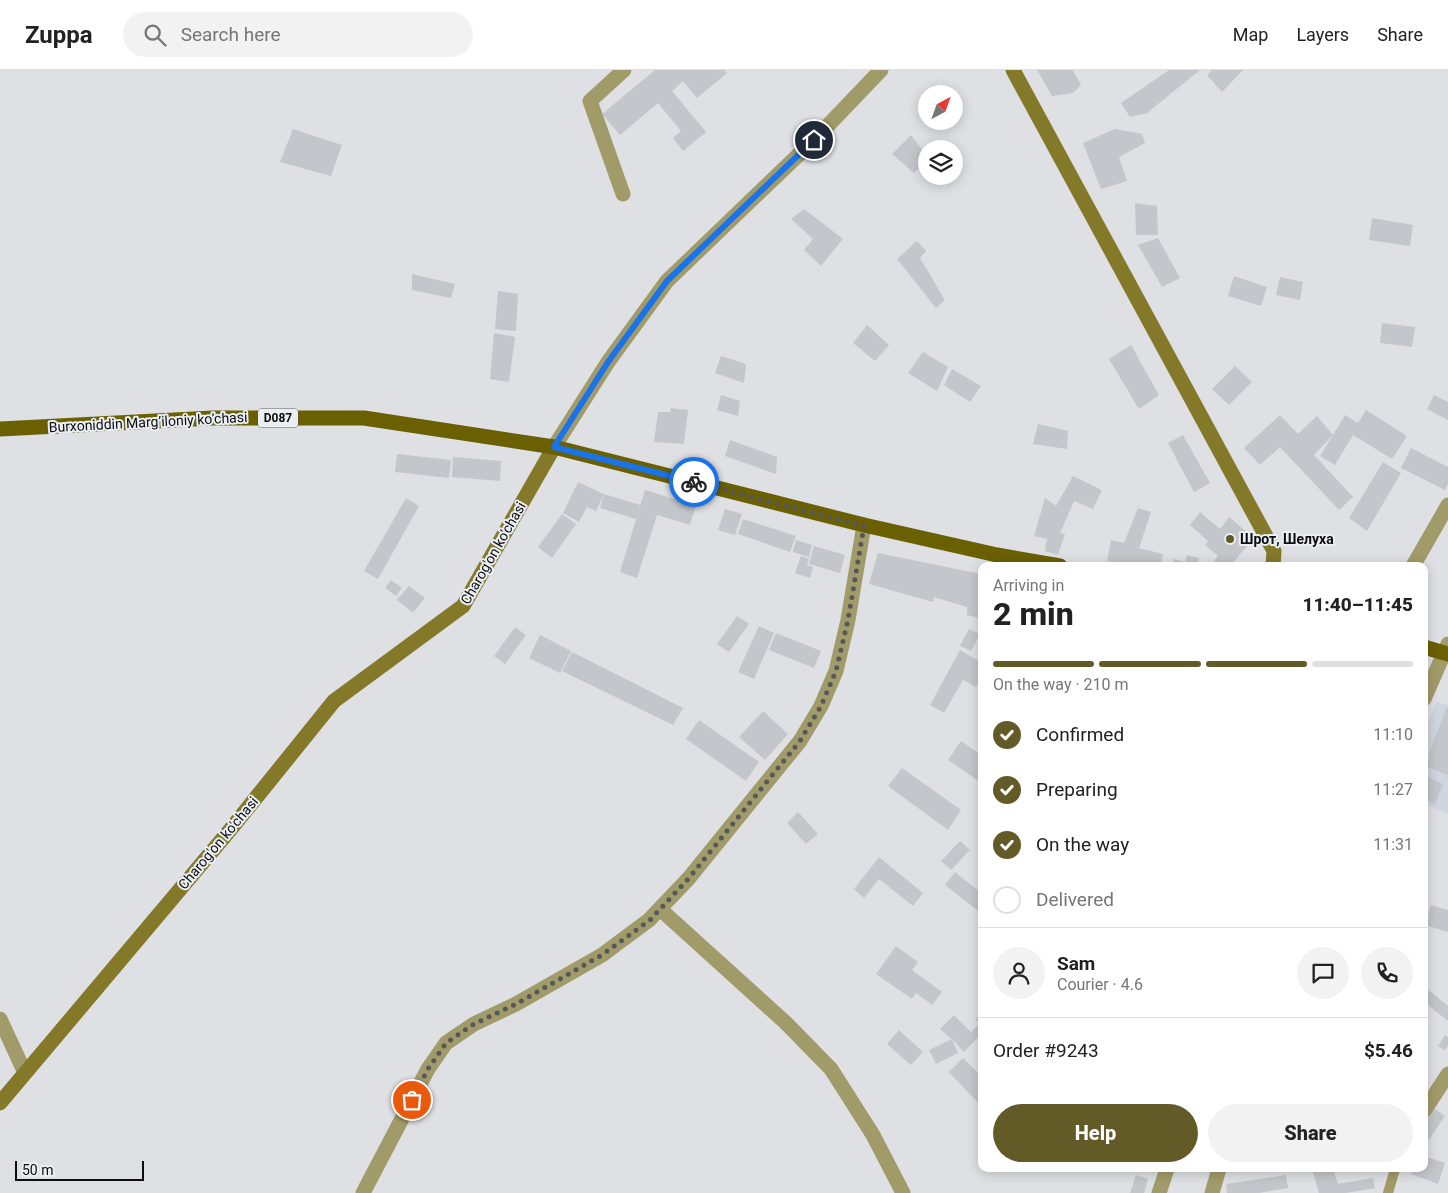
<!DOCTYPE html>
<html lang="en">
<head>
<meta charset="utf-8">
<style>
  body { margin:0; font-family:Roboto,sans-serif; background:#f2f2f2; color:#222; height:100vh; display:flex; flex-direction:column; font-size:19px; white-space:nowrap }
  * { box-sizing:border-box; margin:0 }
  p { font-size:16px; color:#767676 }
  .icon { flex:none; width:28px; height:28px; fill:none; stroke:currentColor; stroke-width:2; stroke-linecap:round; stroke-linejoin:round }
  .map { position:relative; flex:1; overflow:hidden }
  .side { position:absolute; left:978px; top:492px; width:450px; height:610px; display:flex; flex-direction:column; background:#fff; border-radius:10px; box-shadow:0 2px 12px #0003 }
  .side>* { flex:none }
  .needle { width:32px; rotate:41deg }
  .fabs { position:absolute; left:918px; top:15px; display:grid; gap:10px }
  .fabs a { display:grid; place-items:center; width:45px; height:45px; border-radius:50%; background:#fff; box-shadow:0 2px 12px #0003; font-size:25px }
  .scale { position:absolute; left:15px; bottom:12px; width:129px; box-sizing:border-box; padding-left:5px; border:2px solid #0c0d0e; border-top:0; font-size:14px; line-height:18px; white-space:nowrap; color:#0c0d0e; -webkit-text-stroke:4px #ebeef2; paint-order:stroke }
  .pin { position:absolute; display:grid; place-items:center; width:42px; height:42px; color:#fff; margin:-21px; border:2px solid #fff; border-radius:50%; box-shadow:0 1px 5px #0007 }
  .courier { position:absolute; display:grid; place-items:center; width:50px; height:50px; margin:-25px; border:4px solid #1a73e8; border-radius:50%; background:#fff; color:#222; box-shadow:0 1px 6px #0007 }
  .head em { font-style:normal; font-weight:800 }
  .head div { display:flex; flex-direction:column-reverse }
  .head { display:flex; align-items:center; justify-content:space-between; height:85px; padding:0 15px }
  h1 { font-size:32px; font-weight:800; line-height:38px }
  .bar { display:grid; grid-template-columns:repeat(4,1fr); gap:8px 5px; align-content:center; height:60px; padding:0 15px }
  .bar i { height:6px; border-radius:4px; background:#e0e0e0 }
  .bar .active { background:#625b28 }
  .bar p { grid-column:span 4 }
  .line { display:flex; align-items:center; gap:12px; padding:0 15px; border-top:1px solid #e0e0e0 }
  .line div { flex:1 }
  .round { display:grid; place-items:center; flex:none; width:52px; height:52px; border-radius:26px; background:#f2f2f2 }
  ol { padding:0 15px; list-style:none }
  li { display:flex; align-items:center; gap:15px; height:55px }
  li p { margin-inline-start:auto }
  li .icon { padding:5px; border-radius:50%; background:#625b28; color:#fff; stroke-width:4 }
  li:last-child { color:#767676 }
  li i { width:28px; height:28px; border:2px solid #e0e0e0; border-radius:50% }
  .button { display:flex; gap:10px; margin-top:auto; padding:10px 15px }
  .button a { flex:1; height:58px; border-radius:30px; background:#625b28; color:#fff; font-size:20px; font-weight:800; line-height:58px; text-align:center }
  .button a+a { background:#f2f2f2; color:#222 }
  header { display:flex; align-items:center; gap:30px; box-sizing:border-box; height:70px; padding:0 25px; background:#fff; border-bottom:1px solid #e0e0e0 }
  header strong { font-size:24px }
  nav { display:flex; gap:28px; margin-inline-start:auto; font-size:18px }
  .search { width:350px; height:45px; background:#f2f2f2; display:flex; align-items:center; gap:12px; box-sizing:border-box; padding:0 18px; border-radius:28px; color:#767676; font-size:19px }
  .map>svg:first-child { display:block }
  .built { fill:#cfd6e0 }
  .building { fill:#c3c6ca }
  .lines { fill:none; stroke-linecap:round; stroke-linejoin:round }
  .lane { stroke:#a19b6a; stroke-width:10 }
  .street { stroke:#a19b6a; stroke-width:15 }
  .secondary { stroke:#837928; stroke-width:15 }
  .primary { stroke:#6a6001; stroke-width:15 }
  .done { stroke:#565759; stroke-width:5; stroke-dasharray:0 9 }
  .route { stroke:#1a73e8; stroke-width:6 }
  .poi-dot { fill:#625b28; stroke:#ebeef2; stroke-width:2 }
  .labels { text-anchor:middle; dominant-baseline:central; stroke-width:4; stroke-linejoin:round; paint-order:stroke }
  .shield { fill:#ebeef2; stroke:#4f5052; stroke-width:1 }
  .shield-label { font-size:12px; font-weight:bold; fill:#0c0d0e }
  .street-label { font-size:14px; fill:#0c0d0e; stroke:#ebeef2 }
  .poi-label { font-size:14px; font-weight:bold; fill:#0c0d0e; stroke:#ebeef2; text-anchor:start }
</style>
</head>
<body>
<header>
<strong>Zuppa</strong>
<div class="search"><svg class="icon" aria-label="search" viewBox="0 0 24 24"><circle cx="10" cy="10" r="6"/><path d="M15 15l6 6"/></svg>Search here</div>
<nav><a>Map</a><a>Layers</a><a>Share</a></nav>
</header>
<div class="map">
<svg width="1448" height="1123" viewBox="0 0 1448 1123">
  <rect width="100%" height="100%" fill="#dee0e4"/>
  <polygon class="built" points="1437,632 1448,635 1448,744 1424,734 1424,661"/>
  <g class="building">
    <polygon points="655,0 724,0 727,3 697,28 683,11 672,21 706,62 683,81 673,68 681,61 658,33 620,65 602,44"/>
    <polygon points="1037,0 1073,0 1081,15 1073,23 1052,26"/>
    <polygon points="1169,0 1200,0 1147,43 1130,47 1121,33"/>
    <polygon points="1212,0 1243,0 1222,22 1207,5"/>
    <polygon points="293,59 342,75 331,106 280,92"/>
    <polygon points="1115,59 1142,64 1145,73 1119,87 1127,111 1101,119 1083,73"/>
    <polygon points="911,65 926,85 926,91 914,103 892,84"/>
    <polygon points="1135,133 1157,136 1158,165 1136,165"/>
    <polygon points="804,139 843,169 821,196 804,180 813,169 791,149"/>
    <polygon points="1372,148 1413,155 1410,176 1369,170"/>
    <polygon points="1158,168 1180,208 1162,217 1138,175"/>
    <polygon points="917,171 926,181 920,188 945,230 936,238 897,189"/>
    <polygon points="412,204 455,214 451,228 412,220"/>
    <polygon points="1234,206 1267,217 1261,236 1228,226"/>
    <polygon points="1280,207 1303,212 1300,230 1276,225"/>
    <polygon points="498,221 518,224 516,261 495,259"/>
    <polygon points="1382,253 1415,257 1412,277 1380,273"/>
    <polygon points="867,255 889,275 875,291 853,273"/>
    <polygon points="494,263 515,267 509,312 490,309"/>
    <polygon points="1131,275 1159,325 1139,339 1109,289"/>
    <polygon points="923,282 948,297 937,321 908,303"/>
    <polygon points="721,286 746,294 744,313 715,303"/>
    <polygon points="1235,296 1252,312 1229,335 1212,319"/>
    <polygon points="952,299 981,316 970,332 944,315"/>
    <polygon points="721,325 740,331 738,346 717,340"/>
    <polygon points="1434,325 1448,332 1448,350 1427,339"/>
    <polygon points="671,338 688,340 684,374 654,372 658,342 670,342"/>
    <polygon points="1366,340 1407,366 1392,389 1353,365 1335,395 1320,386 1333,365 1314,385 1353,427 1339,440 1280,377 1260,395 1244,378 1280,345 1298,364 1317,346 1333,365 1345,345 1358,353"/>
    <polygon points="1038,354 1068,361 1067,379 1033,374"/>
    <polygon points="1183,365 1210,413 1194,422 1168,373"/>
    <polygon points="730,370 777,387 776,404 725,386"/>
    <polygon points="1411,378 1448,397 1448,414 1445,420 1401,398"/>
    <polygon points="397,384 451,390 449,408 395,402"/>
    <polygon points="453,387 501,391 500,411 452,407"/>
    <polygon points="1383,392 1401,403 1367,461 1349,448"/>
    <polygon points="1073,406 1102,420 1093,439 1074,431 1060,463 1065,464 1058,485 1045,481 1047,469 1034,466 1045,428 1056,436"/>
    <polygon points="578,412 604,424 596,441 587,437 579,452 563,443"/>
    <polygon points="645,420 696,436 690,455 657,445 637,508 620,502"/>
    <polygon points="604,424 640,435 636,449 600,438"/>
    <polygon points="406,428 419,436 378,509 364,501"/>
    <polygon points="1138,438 1151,442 1139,478 1163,484 1161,496 1141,496 1107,491 1111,470 1124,473"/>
    <polygon points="725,439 742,444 735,465 718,460"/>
    <polygon points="1200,442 1220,459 1229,447 1254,468 1230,496 1219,496 1214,491 1218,486 1205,475 1208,471 1190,455"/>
    <polygon points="562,444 576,454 552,488 538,477"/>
    <polygon points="743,449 796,466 790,482 738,464"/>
    <polygon points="796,470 812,475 809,487 793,482"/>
    <polygon points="814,476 845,485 840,503 809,494"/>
    <polygon points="878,483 981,504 980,548 967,545 967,537 934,527 933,532 869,514"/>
    <polygon points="1187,485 1199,488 1197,496 1172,496 1174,489 1185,492"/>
    <polygon points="801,486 809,489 807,495 813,497 810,508 795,503"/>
    <polygon points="391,510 402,518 396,526 385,518"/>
    <polygon points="409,516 425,528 413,543 397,530"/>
    <polygon points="737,546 749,554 729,582 717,574"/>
    <polygon points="759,556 774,563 754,609 738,602"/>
    <polygon points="515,557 526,565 505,594 494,586"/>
    <polygon points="969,559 980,564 971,581 960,576"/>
    <polygon points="776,563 821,581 814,598 769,580"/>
    <polygon points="540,565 571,581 560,603 529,588"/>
    <polygon points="960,580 981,592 981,608 976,617 963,610 944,643 930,635"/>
    <polygon points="572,582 683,638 673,655 562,601"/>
    <polygon points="1447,637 1448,637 1448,705 1424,696"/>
    <polygon points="763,641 788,664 765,690 739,667"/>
    <polygon points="699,650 759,692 746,711 686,669"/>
    <polygon points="961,671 981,685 981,704 977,710 948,690"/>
    <polygon points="902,698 961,740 948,760 888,716"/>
    <polygon points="1424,705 1443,714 1435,734 1424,730"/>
    <polygon points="798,742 818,764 806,774 787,753"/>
    <polygon points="960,771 970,780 951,800 941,791"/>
    <polygon points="879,787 923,823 913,836 879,809 864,828 854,819"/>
    <polygon points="955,802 981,823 981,834 977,840 945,815"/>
    <polygon points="1431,835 1448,840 1448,862 1425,855"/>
    <polygon points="896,876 918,892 912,900 942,922 932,935 916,923 912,929 876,904"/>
    <polygon points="1426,918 1448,936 1448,951 1424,932 1424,920"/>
    <polygon points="981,944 981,964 964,982 952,969 958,983 936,994 929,980 952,969 940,959 954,945 971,962 980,953 975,950"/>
    <polygon points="899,960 923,982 911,995 887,974"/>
    <polygon points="1445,965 1448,967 1448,976 1445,980 1438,976"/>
    <polygon points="963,988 981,1006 981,1036 949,1002"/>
    <polygon points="1434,1038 1445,1046 1424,1077 1424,1052"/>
    <polygon points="1424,1086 1445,1093 1438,1114 1411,1104 1413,1099 1424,1099"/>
    <polygon points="1312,1099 1333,1099 1338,1114 1373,1108 1375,1118 1346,1123 1319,1123"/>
    <polygon points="1136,1105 1148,1109 1144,1123 1130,1123"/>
    <polygon points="1286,1105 1288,1118 1259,1123 1227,1123 1226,1114"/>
  </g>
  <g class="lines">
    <polyline class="lane" points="1388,1123 1395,1099"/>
    <g class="street">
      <polyline points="623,124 590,31 624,0"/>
      <polyline points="554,377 608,292 667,211 814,70 881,0"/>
      <polyline points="1413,496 1448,435"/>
      <polyline points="1424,629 1448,574"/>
      <polyline points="660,839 786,953 831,999 873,1065 903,1123"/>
      <polyline points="0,949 25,1003"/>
      <polyline points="1424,1041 1448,1004"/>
      <polyline points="363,1123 428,999 446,973 474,954 516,934 602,885 649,850 689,808 800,671 821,636 836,601 848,550 864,455"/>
      <polyline points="1159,1123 1167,1099"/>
      <polyline points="1212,1123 1219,1099"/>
    </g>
    <g class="secondary">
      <polyline points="1013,0 1274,481 1273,496"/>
      <polyline points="0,1033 230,760 334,631 463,536 554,377"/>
    </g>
    <g class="primary">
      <polyline points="0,359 213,348 364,348 554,377 864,455 997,485 1060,496"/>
      <polyline points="1424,577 1448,584"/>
    </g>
  </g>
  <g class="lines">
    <polyline class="done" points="412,1030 428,999 446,973 474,954 516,934 602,885 650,850 689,808 800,671 821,636 836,601 848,550 864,456 694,412"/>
    <polyline class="route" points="694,412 554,377 608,292 667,211 814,70"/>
  </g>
  <circle class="poi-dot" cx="1230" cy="469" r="5"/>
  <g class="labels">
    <rect class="shield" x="258" y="338.5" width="40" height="19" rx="4"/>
    <g class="shield-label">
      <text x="278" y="348">D087</text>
    </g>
    <g class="street-label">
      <text transform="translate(148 352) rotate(-3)">Burxoniddin Marg’iloniy ko’chasi</text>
      <text transform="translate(493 483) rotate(-60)">Charog'on ko'chasi</text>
      <text transform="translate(218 773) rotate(-50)">Charog'on ko'chasi</text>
    </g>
    <g class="poi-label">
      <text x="1240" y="469">Шрот, Шелуха</text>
    </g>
  </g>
</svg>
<div class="fabs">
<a><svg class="needle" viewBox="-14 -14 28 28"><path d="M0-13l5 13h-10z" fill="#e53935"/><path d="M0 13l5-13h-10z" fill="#767676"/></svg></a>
<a><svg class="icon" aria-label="layers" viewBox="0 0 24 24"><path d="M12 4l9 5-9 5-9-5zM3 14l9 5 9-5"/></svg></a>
</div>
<div class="scale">50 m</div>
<div class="pin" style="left:412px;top:1030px;background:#ea580c"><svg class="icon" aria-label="bag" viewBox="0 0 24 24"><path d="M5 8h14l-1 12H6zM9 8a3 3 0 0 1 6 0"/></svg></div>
<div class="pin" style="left:814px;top:70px;background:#1f2937"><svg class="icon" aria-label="home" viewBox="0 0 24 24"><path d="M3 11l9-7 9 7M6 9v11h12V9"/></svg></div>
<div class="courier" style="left:694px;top:412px"><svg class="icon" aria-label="bike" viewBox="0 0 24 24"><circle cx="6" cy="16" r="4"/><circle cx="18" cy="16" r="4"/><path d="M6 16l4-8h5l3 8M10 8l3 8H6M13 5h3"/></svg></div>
<section class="side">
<div class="head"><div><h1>2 min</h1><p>Arriving in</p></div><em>11:40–11:45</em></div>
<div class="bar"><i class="active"></i><i class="active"></i><i class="active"></i><i></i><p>On the way · 210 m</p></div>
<ol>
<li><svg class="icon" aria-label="check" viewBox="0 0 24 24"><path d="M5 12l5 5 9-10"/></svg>Confirmed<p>11:10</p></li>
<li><svg class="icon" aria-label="check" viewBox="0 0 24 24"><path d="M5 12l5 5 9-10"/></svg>Preparing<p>11:27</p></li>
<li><svg class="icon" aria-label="check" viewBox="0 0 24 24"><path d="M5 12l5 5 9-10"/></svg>On the way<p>11:31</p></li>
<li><i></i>Delivered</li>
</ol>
<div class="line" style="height:90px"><a class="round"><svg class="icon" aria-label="person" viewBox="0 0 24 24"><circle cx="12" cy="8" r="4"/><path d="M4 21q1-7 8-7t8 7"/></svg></a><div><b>Sam</b><p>Courier · 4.6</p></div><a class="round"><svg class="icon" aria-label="chat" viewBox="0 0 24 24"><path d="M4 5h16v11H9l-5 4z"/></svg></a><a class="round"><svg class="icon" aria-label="phone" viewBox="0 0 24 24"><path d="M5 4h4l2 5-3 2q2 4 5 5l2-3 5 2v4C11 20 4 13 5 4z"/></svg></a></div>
<div class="line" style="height:65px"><div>Order #9243</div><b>$5.46</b></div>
<div class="button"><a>Help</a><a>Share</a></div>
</section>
</div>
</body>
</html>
